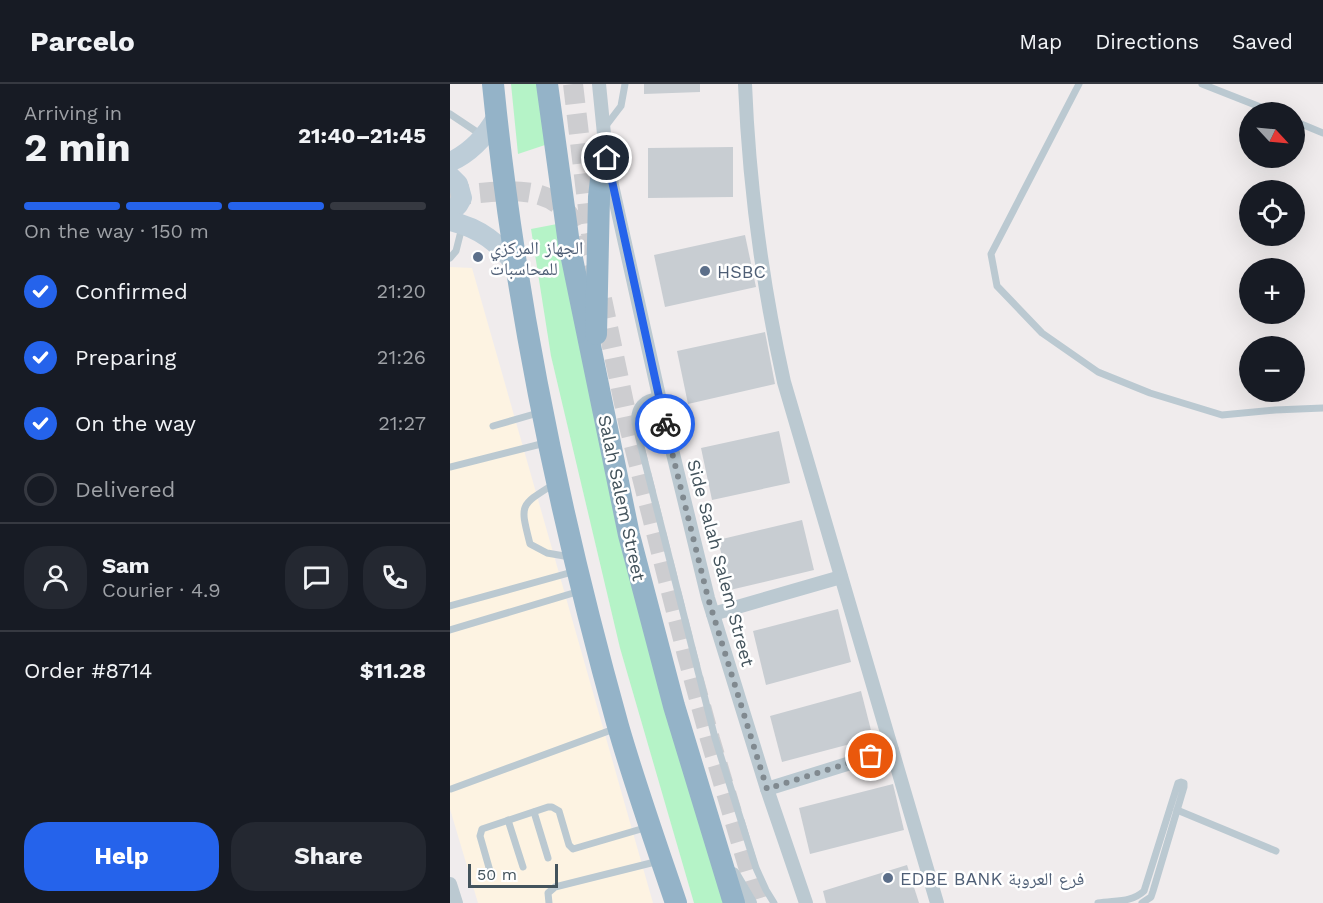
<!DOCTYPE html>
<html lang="en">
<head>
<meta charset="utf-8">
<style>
  body { margin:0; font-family:"Work Sans","Noto Naskh Arabic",sans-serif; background:#242831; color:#f1f3f6; height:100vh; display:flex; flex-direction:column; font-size:22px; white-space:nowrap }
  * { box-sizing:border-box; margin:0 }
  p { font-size:20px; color:#9ea1a6 }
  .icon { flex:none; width:33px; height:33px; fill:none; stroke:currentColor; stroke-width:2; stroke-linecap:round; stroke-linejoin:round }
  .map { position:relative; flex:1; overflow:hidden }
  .details { display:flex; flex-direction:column; background:#171b24; width:450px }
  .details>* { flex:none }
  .needle { width:39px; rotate:116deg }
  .controls { position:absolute; left:789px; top:18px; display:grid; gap:12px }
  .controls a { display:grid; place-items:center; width:66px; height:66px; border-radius:50%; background:#171b24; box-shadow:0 6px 24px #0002; font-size:30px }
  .scale { position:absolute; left:18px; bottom:15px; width:90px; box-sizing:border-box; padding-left:6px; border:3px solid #43535c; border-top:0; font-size:16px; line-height:21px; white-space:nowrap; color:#43535c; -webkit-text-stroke:4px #fff; paint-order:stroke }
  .pin { position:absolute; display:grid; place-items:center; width:51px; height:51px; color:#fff; margin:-26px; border:3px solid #fff; border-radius:50%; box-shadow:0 2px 6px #0007 }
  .courier { position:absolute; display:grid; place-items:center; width:60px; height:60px; margin:-30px; border:4px solid #2563eb; border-radius:50%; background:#fff; color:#222; box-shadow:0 2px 8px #0007 }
  .overview em { font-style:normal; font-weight:700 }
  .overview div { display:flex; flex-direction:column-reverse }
  .overview { display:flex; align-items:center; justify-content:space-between; height:102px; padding:0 24px }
  h1 { font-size:39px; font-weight:700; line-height:45px }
  .bar { display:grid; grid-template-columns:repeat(4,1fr); gap:9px 6px; align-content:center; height:72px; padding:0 24px }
  .bar i { height:8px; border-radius:4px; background:#363941 }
  .bar .current { background:#2563eb }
  .bar p { grid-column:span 4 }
  .line { display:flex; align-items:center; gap:15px; padding:0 24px; border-top:2px solid #363941 }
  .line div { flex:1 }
  .round { display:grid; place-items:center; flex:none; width:63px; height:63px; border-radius:24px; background:#242831 }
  ol { padding:0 24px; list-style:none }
  li { display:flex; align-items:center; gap:18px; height:66px }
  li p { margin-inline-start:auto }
  li .icon { padding:6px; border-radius:50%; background:#2563eb; color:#fff; stroke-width:4 }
  li:last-child { color:#9ea1a6 }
  li i { width:33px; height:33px; border:3px solid #363941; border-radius:50% }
  .cta { display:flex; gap:12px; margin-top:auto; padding:12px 24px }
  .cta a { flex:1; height:69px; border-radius:24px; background:#2563eb; color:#fff; font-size:24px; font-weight:700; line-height:69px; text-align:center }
  .cta a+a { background:#242831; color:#f1f3f6 }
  header { display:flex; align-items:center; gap:36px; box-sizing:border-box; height:84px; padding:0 30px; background:#171b24; border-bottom:2px solid #363941 }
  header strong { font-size:28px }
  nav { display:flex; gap:33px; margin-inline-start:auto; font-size:21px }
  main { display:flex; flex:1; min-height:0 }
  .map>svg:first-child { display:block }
  .commercial { fill:#fdf3e2 }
  .green { fill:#b5f3c7 }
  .building { fill:#c8cdd2 }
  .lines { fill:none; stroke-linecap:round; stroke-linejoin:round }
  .secondary-tunnel { stroke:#cdcdd0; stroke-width:20; stroke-dasharray:20 10; stroke-linecap:butt }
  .service { stroke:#bbc9d1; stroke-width:7 }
  .minor { stroke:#bbc9d1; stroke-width:14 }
  .secondary { stroke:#bdcdd8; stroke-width:20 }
  .trunk { stroke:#94b3c8; stroke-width:22 }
  .done { stroke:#80898f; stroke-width:6; stroke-dasharray:0 10.8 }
  .route { stroke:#2563eb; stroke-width:8 }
  .service-dot { fill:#5c6f8a; stroke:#fff; stroke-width:2 }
  .labels { text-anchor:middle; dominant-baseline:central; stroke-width:5; stroke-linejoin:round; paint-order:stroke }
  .service-label { font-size:18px; fill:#4e5e75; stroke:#fff; text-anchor:start }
  .street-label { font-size:18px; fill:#43535c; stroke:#fff }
</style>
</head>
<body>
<header>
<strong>Parcelo</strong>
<nav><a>Map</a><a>Directions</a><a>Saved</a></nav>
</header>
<main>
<section class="details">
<div class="overview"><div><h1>2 min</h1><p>Arriving in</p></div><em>21:40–21:45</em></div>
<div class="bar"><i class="current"></i><i class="current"></i><i class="current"></i><i></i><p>On the way · 150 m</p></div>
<ol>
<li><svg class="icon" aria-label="check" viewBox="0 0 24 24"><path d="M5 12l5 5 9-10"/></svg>Confirmed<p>21:20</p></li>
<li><svg class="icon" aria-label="check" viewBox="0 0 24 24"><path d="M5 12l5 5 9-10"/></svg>Preparing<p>21:26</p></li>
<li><svg class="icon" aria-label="check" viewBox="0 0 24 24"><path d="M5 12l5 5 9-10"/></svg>On the way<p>21:27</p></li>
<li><i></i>Delivered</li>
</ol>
<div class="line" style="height:108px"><a class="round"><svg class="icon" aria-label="person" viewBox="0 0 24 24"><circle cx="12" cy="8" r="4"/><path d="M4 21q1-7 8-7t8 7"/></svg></a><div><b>Sam</b><p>Courier · 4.9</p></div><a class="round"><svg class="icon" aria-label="chat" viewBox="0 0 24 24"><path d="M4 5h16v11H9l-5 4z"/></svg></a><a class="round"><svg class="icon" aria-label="phone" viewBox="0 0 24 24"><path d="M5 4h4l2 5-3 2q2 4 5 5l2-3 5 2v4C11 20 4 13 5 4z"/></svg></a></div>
<div class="line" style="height:78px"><div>Order #8714</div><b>$11.28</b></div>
<div class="cta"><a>Help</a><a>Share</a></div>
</section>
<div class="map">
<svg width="873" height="819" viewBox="0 0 873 819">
  <rect width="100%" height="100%" fill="#f0eced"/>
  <polygon class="commercial" points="0,183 22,184 203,819 28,819 0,725"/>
  <g class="green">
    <polygon points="61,0 89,0 95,61 68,70"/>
    <polygon points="107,140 273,819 244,819 170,564 101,272 81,145"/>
  </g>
  <g class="building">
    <polygon points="194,0 250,0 250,8 194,10"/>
    <polygon points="283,63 283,113 198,114 198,64"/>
    <polygon points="295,151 306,203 215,223 204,171"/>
    <polygon points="315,248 325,300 238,320 227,267"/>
    <polygon points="329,347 340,399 262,416 251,364"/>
    <polygon points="352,436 364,486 280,506 268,456"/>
    <polygon points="388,525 401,578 316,601 303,547"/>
    <polygon points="411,607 423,654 332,678 320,632"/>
    <polygon points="443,700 454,746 360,770 349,724"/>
    <polygon points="457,781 469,819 376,819 373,807"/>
  </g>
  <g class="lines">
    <g class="secondary-tunnel">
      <polyline points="123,0 141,150"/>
      <path d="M0,112C44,109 103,93 126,143C134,161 139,182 144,201"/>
      <polyline points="152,215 178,338 237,571 260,655 309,819"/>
    </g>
    <g class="service">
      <polyline points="629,0 541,170 547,202 592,249 648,288 700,309 772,331 825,326 873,324"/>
      <polyline points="752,0 823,28"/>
      <polyline points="0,30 33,52"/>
      <polyline points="844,37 873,49"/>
      <polyline points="155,43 171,22 175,0"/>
      <polyline points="0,174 6,167 12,143"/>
      <path d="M209,312C193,312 183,323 185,339L265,654L306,784L316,806L324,819"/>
      <polyline points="43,342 88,329"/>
      <polyline points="0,383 95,359"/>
      <path d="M104,400C69,422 70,420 80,460L97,469L120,473"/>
      <polyline points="0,522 126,487"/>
      <polyline points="0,546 130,507"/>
      <polyline points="1,705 164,645"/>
      <polyline points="727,726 826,767"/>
      <polyline points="84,728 98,774"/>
      <polyline points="58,736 73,783"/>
      <polyline points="42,794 30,752 32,745 98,723 102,723 109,727 119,761 123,765 198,743"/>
      <polyline points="99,819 98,809 105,803 209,777"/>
      <path d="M648,819C665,816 681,819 694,807L728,699L731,698L734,699V703L703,807L701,813L692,819"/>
    </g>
    <g class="minor">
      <polyline points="149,0 155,60 162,101 209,312 258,514 317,705 356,819"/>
      <path d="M295,0C299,101 312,199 334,298L487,819"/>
      <polyline points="263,530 391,493"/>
      <polyline points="317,705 442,666"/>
      <polyline points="283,790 300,819"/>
      <polyline points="0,800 6,819"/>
    </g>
    <g class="secondary">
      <path d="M0,78C20,69 35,53 46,34"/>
      <polyline points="0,92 8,100 12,114 8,121 0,129"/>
      <path d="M0,137C30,144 49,159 67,183"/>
    </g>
    <g class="trunk">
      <path d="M43,0C64,215 110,434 168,642C185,701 206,760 226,819"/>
      <polyline points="97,0 119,160 179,451 224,622 284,819"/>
      <polyline points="146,250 149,113 155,60"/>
    </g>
  </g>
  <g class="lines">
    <polyline class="done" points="215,340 258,514 317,705 421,672"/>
    <polyline class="route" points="157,74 215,340"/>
  </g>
  <g class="service-dot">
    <circle cx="28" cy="173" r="6"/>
    <circle cx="255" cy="187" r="6"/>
    <circle cx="438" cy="794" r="6"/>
  </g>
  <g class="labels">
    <g class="service-label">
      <text x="40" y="163">الجهاز المركزي<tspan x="40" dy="21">للمحاسبات</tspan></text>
      <text x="267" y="187">HSBC</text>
      <text x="450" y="794">EDBE BANK فرع العروبة</text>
    </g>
    <g class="street-label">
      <text transform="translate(172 414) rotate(78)">Salah Salem Street</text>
      <text transform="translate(271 479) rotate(75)">Side Salah Salem Street</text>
    </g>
  </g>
</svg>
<div class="controls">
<a><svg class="needle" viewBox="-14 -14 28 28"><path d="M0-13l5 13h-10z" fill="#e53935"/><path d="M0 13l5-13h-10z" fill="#9ea1a6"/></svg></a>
<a><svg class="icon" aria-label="locate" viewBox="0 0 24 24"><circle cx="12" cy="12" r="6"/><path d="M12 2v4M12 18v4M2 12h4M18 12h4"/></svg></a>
<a>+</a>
<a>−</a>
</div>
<div class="scale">50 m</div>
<div class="pin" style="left:421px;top:672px;background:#ea580c"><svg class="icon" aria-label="bag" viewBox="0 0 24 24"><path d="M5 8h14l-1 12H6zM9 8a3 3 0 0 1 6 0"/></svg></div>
<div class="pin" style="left:157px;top:74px;background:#1f2937"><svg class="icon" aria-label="home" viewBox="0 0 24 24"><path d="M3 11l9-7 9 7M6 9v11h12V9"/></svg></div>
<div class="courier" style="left:215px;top:340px"><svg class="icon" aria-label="bike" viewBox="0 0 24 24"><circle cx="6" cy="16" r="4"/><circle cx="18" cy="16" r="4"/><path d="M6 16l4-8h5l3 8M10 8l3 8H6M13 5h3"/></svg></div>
</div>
</main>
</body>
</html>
